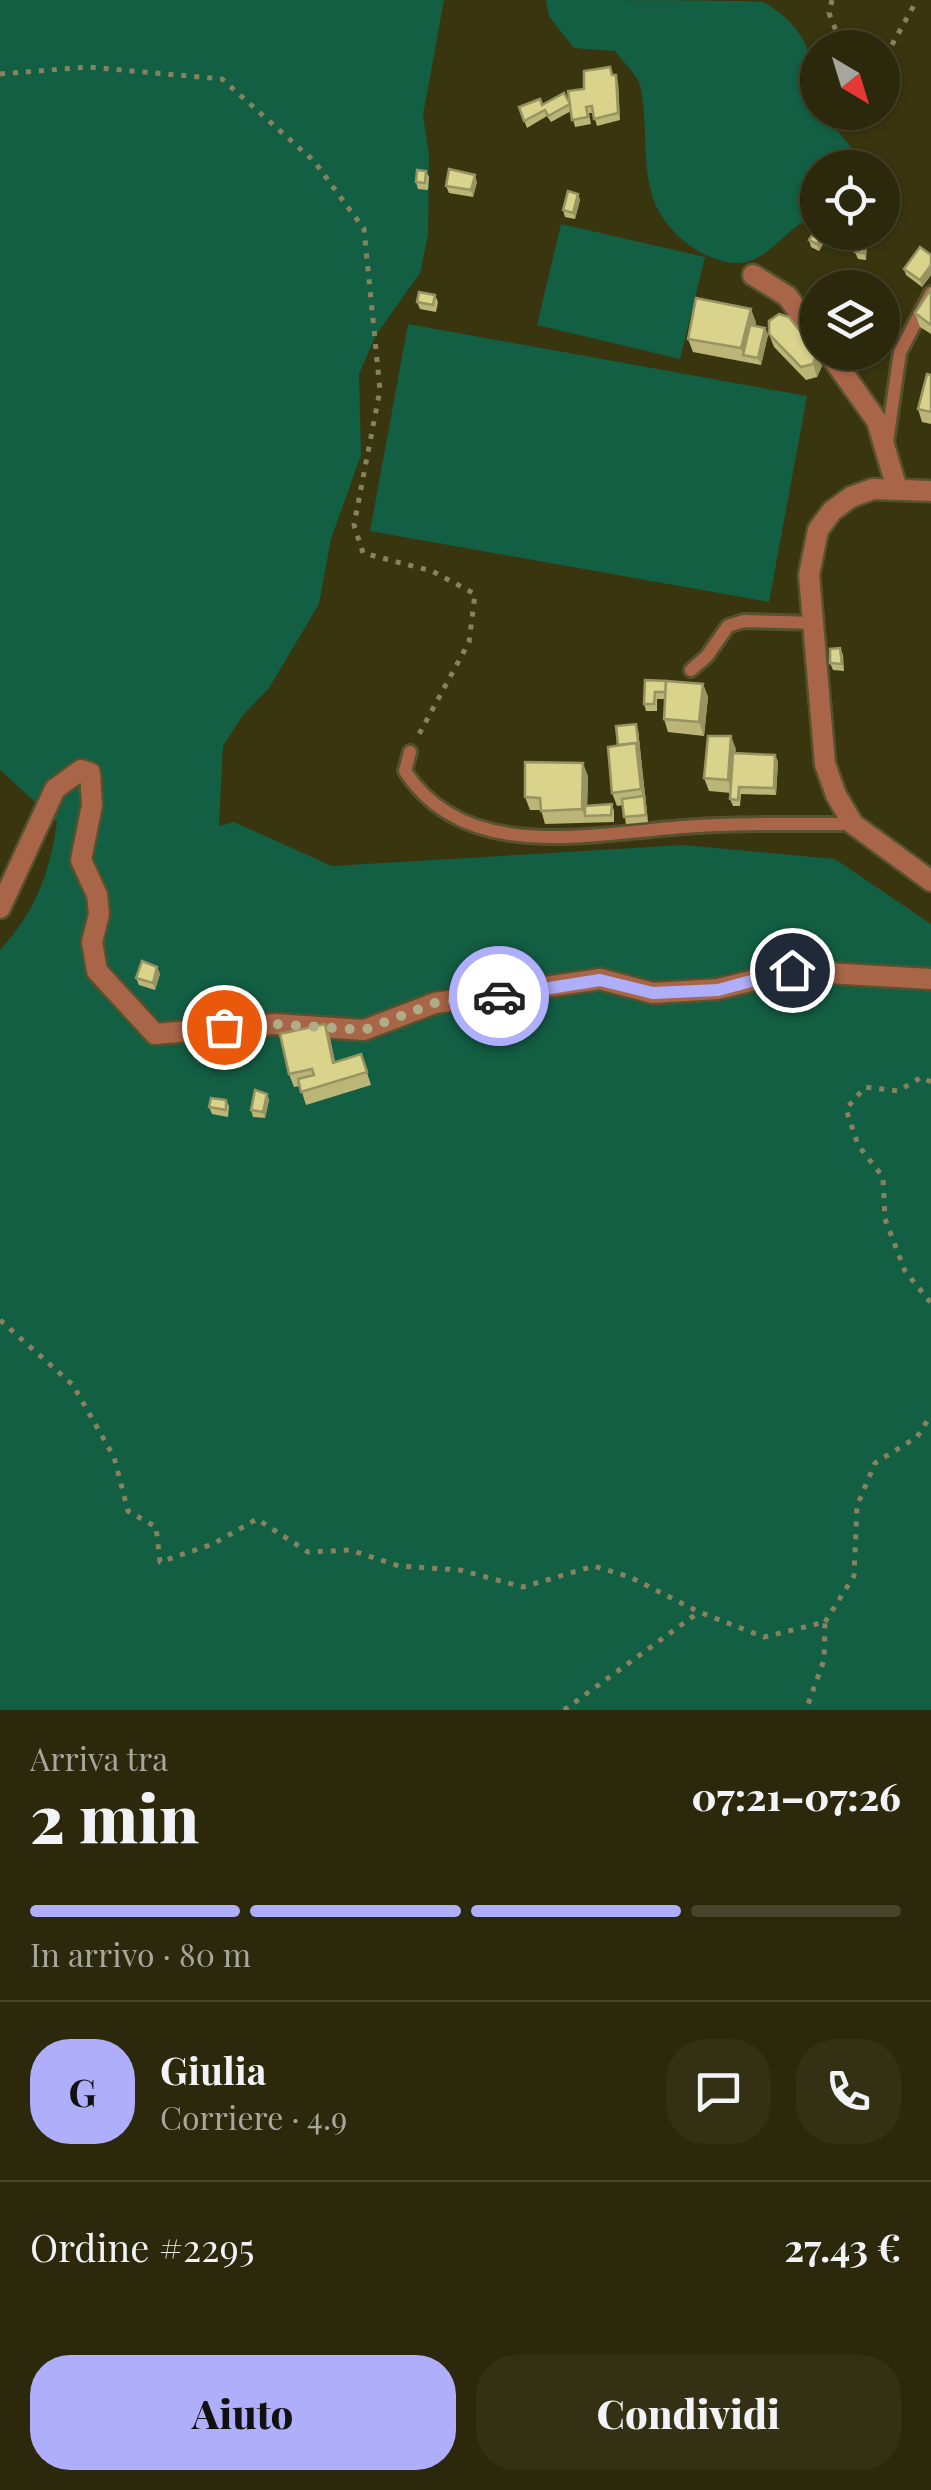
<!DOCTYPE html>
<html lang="it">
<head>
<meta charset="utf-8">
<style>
  body { margin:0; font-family:"Playfair Display",serif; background:#333014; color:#f1f3f6; height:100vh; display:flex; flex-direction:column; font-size:38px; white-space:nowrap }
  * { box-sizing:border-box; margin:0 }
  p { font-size:32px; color:#a6a69d }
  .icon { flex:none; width:55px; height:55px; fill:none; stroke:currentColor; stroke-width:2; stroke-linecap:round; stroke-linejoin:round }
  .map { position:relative; height:1710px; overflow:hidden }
  .drawer { display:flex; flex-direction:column; background:#2b280b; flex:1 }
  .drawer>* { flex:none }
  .needle { width:65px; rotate:142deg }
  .tools { position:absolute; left:800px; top:30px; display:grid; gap:20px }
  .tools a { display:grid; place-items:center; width:100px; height:100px; border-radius:50%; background:#2b280b; box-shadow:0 2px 8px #0004,0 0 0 2px #47442c; font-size:50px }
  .pin { position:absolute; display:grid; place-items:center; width:85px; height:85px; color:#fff; margin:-42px; border:5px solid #fff; border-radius:50%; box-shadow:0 2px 10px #0007 }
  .courier { position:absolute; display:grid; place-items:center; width:100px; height:100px; margin:-50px; border:8px solid #afaefa; border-radius:50%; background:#fff; color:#222; box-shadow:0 2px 12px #0007 }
  .head em { font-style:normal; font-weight:800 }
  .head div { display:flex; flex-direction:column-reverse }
  .head { display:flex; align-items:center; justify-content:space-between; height:170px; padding:0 30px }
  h1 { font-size:65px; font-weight:800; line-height:75px }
  .bar { display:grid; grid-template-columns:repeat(4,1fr); gap:15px 10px; align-content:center; height:120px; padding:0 30px }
  .bar i { height:12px; border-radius:8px; background:#47442c }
  .bar .on { background:#afaefa }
  .bar p { grid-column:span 4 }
  .line { display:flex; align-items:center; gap:25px; padding:0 30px; border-top:2px solid #47442c }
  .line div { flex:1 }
  .round { display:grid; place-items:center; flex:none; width:105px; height:105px; border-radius:40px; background:#333014 }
  .button { display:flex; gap:20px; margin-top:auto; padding:20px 30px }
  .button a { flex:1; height:115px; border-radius:40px; background:#afaefa; color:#111; font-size:40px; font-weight:800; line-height:115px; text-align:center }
  .button a+a { background:#333014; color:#f1f3f6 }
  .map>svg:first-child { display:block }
  .green { fill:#135f44 }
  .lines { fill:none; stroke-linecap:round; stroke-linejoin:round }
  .lane-casing { stroke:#56522d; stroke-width:18 }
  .street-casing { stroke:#56522d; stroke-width:25 }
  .path { stroke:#87835e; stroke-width:5; stroke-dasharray:5 8; stroke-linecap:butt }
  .lane { stroke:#a96548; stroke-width:12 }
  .street { stroke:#a96548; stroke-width:20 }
  .wall { fill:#bbb578 }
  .shaded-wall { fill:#989461 }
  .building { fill:#d9d38b; stroke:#989461; stroke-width:2.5 }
  .done { stroke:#afad88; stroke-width:10; stroke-dasharray:0 18 }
  .route { stroke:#afaefa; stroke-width:12 }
</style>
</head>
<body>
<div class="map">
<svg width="931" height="1710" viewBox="0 0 931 1710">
  <rect width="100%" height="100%" fill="#39350f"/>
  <g class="green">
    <path d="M0,0H444L423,115L429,155L428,235L420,273L376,335L359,374L361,455L331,539L319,604L269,688L243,715L223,746L219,826L234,822L332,866L684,845L835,859L931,924V1710H0V950C35,912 50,873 57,822L0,770Z"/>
    <path d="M546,0C575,0 750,0 763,2C808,26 818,65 818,112L823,113L867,167L818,168L817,217C789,221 771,262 739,263C726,264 705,256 695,249C631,206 652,153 641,89C639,76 623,62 615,51L574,48L549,16Z"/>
    <polygon points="561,224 705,257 680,359 537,325"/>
    <polygon points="408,324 807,396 769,602 370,531"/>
  </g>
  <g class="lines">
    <defs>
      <g id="lane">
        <polyline points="887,442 900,352 931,293"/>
        <polyline points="691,670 707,656 728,626 744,621 814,623"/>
        <path d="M410,752L405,771C467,868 602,831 698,826C750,823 802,824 853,824"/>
      </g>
      <g id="street">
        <polyline points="753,275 787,296 818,338"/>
        <polyline points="828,352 877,421 897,489"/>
        <polyline points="931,491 873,489 851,497 832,511 818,530 809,575 825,764 836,795 853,824 931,881"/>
        <polyline points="0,908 55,789 81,770 90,773 92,805 81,860 97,895 99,914 92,942 97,971 155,1034 275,1024 364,1030 435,1003 600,979 653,993 718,989 792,971 931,979"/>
      </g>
    </defs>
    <use href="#lane" class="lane-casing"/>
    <use href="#street" class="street-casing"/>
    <g class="path">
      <polyline points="832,0 829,13 838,36 860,48"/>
      <polyline points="882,50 889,50 917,0"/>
      <polyline points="0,74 88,67 222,79 314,161 364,229 380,390 354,525 363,553 432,571 475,594 469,642 417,738"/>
      <polyline points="931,1082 922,1077 898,1091 865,1087 846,1109 858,1145 883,1177 885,1219 905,1271 931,1303"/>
      <polyline points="0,1320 73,1385 114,1457 128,1511 156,1527 160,1562 213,1544 257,1519 308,1552 350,1550 399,1566 460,1570 523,1587 594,1566 630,1577 699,1612 764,1637 825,1622 824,1660 806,1710"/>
      <polyline points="825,1622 854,1576 857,1506 875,1463 917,1437 931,1415"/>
      <polyline points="564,1710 699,1612"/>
    </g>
    <use href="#lane" class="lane"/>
    <use href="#street" class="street"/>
  </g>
  <g class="wall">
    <polygon points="613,75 618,82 620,120 597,126 593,113 589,113 591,124 575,127 571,111 551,122 547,116 527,128 519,107 570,104 584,89"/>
    <polygon points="426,171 429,177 428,190 418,189 416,182"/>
    <polygon points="477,182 473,197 449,193 446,186"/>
    <polygon points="578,194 580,200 575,219 565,217 563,210"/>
    <polygon points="828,236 819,251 811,247 809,240"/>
    <polygon points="867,242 866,260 858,259 855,252"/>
    <polygon points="931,255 931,275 922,287 906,275 904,269"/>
    <polygon points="931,289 931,334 920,327 915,313"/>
    <polygon points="435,295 438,302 436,312 420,309 417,302"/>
    <polygon points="756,322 755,326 765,328 768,335 761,365 693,352 688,339"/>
    <polygon points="769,334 822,366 817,377 806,380 774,347"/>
    <polygon points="931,375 931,424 922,422 918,409"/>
    <polygon points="840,648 843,655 844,671 833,670 830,663"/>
    <polygon points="645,680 703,684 708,697 704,736 668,732 664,719 665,699 657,699 657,711 646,711 644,704"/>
    <polygon points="636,724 638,730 648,822 626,824 623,805 617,806 612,793 618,745"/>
    <polygon points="731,736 735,753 775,755 778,762 776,795 741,794 740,806 733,806 730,799 731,793 709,791 704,778"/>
    <polygon points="588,776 587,806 612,804 614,811 614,822 545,824 541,810 530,810 525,797"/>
    <polygon points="157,967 160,974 155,990 139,985 136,978"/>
    <polygon points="325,1024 330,1038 335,1062 361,1054 371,1085 306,1105 300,1086 294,1087 289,1074"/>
    <polygon points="267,1094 269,1100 265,1118 253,1117 251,1110"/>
    <polygon points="226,1100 229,1106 228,1117 212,1114 209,1107"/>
  </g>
  <g class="shaded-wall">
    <polygon points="616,75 618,82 620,120 618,113"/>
    <polygon points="475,175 477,182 473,197 471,190"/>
    <polygon points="578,194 580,200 575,219 573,213"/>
    <polygon points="824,232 827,232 828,236 819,251 817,244"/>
    <polygon points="864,236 867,242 866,260 864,253"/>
    <polygon points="931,265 931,275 922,287 920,280"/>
    <polygon points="751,309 756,322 747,356 743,355 746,362 741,348"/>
    <polygon points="765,328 768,335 761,365 758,358"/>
    <polygon points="817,353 822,366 817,377 813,364"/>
    <polygon points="703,684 708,697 704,736 699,722"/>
    <polygon points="636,724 638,730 648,822 641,789"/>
    <polygon points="731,736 736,749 733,793 728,780"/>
    <polygon points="775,755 778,762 776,795 774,788"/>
    <polygon points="583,763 588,776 587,816 585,816 587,823 582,809"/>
    <polygon points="157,967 160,974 155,990 153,983"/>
    <polygon points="325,1024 330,1038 338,1076 333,1063"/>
    <polygon points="267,1094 269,1100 265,1118 263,1112"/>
  </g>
  <g class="building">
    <polygon points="610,67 612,75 616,75 618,113 594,119 592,106 586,107 588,117 572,120 568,91 584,89 584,71"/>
    <polygon points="564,93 570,104 548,116 545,110 524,121 519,107 540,99 542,105"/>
    <polygon points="449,169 475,175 471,190 446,186"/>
    <polygon points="417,170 426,171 425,183 416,182"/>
    <polygon points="568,191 578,194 573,213 563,210"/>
    <polygon points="817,227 818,232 824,232 817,244 809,240"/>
    <polygon points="864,236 864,253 855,252 857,237"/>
    <polygon points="920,247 931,255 931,265 920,280 904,269"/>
    <polygon points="931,289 931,325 915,313"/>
    <polygon points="419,292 435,295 433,305 417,302"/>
    <polygon points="696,298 751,309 741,348 688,339"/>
    <polygon points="779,314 789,317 817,353 813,364 801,367 769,334 769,321"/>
    <polygon points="750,325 765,328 758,358 743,355"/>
    <polygon points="927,374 931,375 931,412 918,409"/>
    <polygon points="840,648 842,664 830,663 830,649"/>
    <polygon points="645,680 666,681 666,692 655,692 654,704 644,704"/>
    <polygon points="666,681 703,684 699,722 664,719"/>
    <polygon points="636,724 639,749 636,743 618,745 616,726"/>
    <polygon points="708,736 731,736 728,780 704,778"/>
    <polygon points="636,743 641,789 612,793 608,747"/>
    <polygon points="733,753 775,755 774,788 739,787 738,800 730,799"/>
    <polygon points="525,762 583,763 582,809 541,811 540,798 525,797"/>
    <polygon points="644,796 646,815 624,817 622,799"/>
    <polygon points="612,804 611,815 585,816 585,806"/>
    <polygon points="142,961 157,967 153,983 136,978"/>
    <polygon points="325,1024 333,1063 361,1054 367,1072 301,1092 298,1079 314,1075 312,1069 289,1074 280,1034"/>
    <polygon points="255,1090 267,1094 263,1112 251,1110"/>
    <polygon points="211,1098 226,1100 226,1110 209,1107"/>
  </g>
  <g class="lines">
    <polyline class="done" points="224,1027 274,1024 364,1030 435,1003 499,996"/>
    <polyline class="route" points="499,996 600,980 653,993 718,990 792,970"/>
  </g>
</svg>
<div class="tools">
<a><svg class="needle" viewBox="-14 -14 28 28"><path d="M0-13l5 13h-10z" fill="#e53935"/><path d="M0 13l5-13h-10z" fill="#a6a69d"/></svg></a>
<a><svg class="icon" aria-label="locate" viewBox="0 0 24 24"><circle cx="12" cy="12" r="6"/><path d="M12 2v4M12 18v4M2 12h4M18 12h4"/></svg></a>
<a><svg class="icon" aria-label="layers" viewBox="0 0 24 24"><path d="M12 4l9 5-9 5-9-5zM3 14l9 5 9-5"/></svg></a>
</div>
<div class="pin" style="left:224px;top:1027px;background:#ea580c"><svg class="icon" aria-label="bag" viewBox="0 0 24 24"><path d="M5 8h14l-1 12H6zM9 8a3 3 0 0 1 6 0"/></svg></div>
<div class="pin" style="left:792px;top:970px;background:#1f2937"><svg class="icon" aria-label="home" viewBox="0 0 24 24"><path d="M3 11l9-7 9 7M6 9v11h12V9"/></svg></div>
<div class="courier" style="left:499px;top:996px"><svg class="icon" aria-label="car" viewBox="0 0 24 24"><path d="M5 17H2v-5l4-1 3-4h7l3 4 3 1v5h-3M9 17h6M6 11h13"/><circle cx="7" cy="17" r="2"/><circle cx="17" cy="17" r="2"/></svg></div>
</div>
<section class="drawer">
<div class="head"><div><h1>2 min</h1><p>Arriva tra</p></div><em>07:21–07:26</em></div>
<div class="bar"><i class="on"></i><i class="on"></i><i class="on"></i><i></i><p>In arrivo · 80 m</p></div>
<div class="line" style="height:180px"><b class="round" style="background:#afaefa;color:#111">G</b><div><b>Giulia</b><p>Corriere · 4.9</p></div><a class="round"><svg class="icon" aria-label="chat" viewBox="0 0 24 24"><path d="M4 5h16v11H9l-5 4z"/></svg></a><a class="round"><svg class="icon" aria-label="phone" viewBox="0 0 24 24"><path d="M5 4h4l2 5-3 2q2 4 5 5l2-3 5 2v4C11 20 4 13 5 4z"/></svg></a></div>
<div class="line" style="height:130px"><div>Ordine #2295</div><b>27.43 €</b></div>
<div class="button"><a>Aiuto</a><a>Condividi</a></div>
</section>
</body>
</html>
